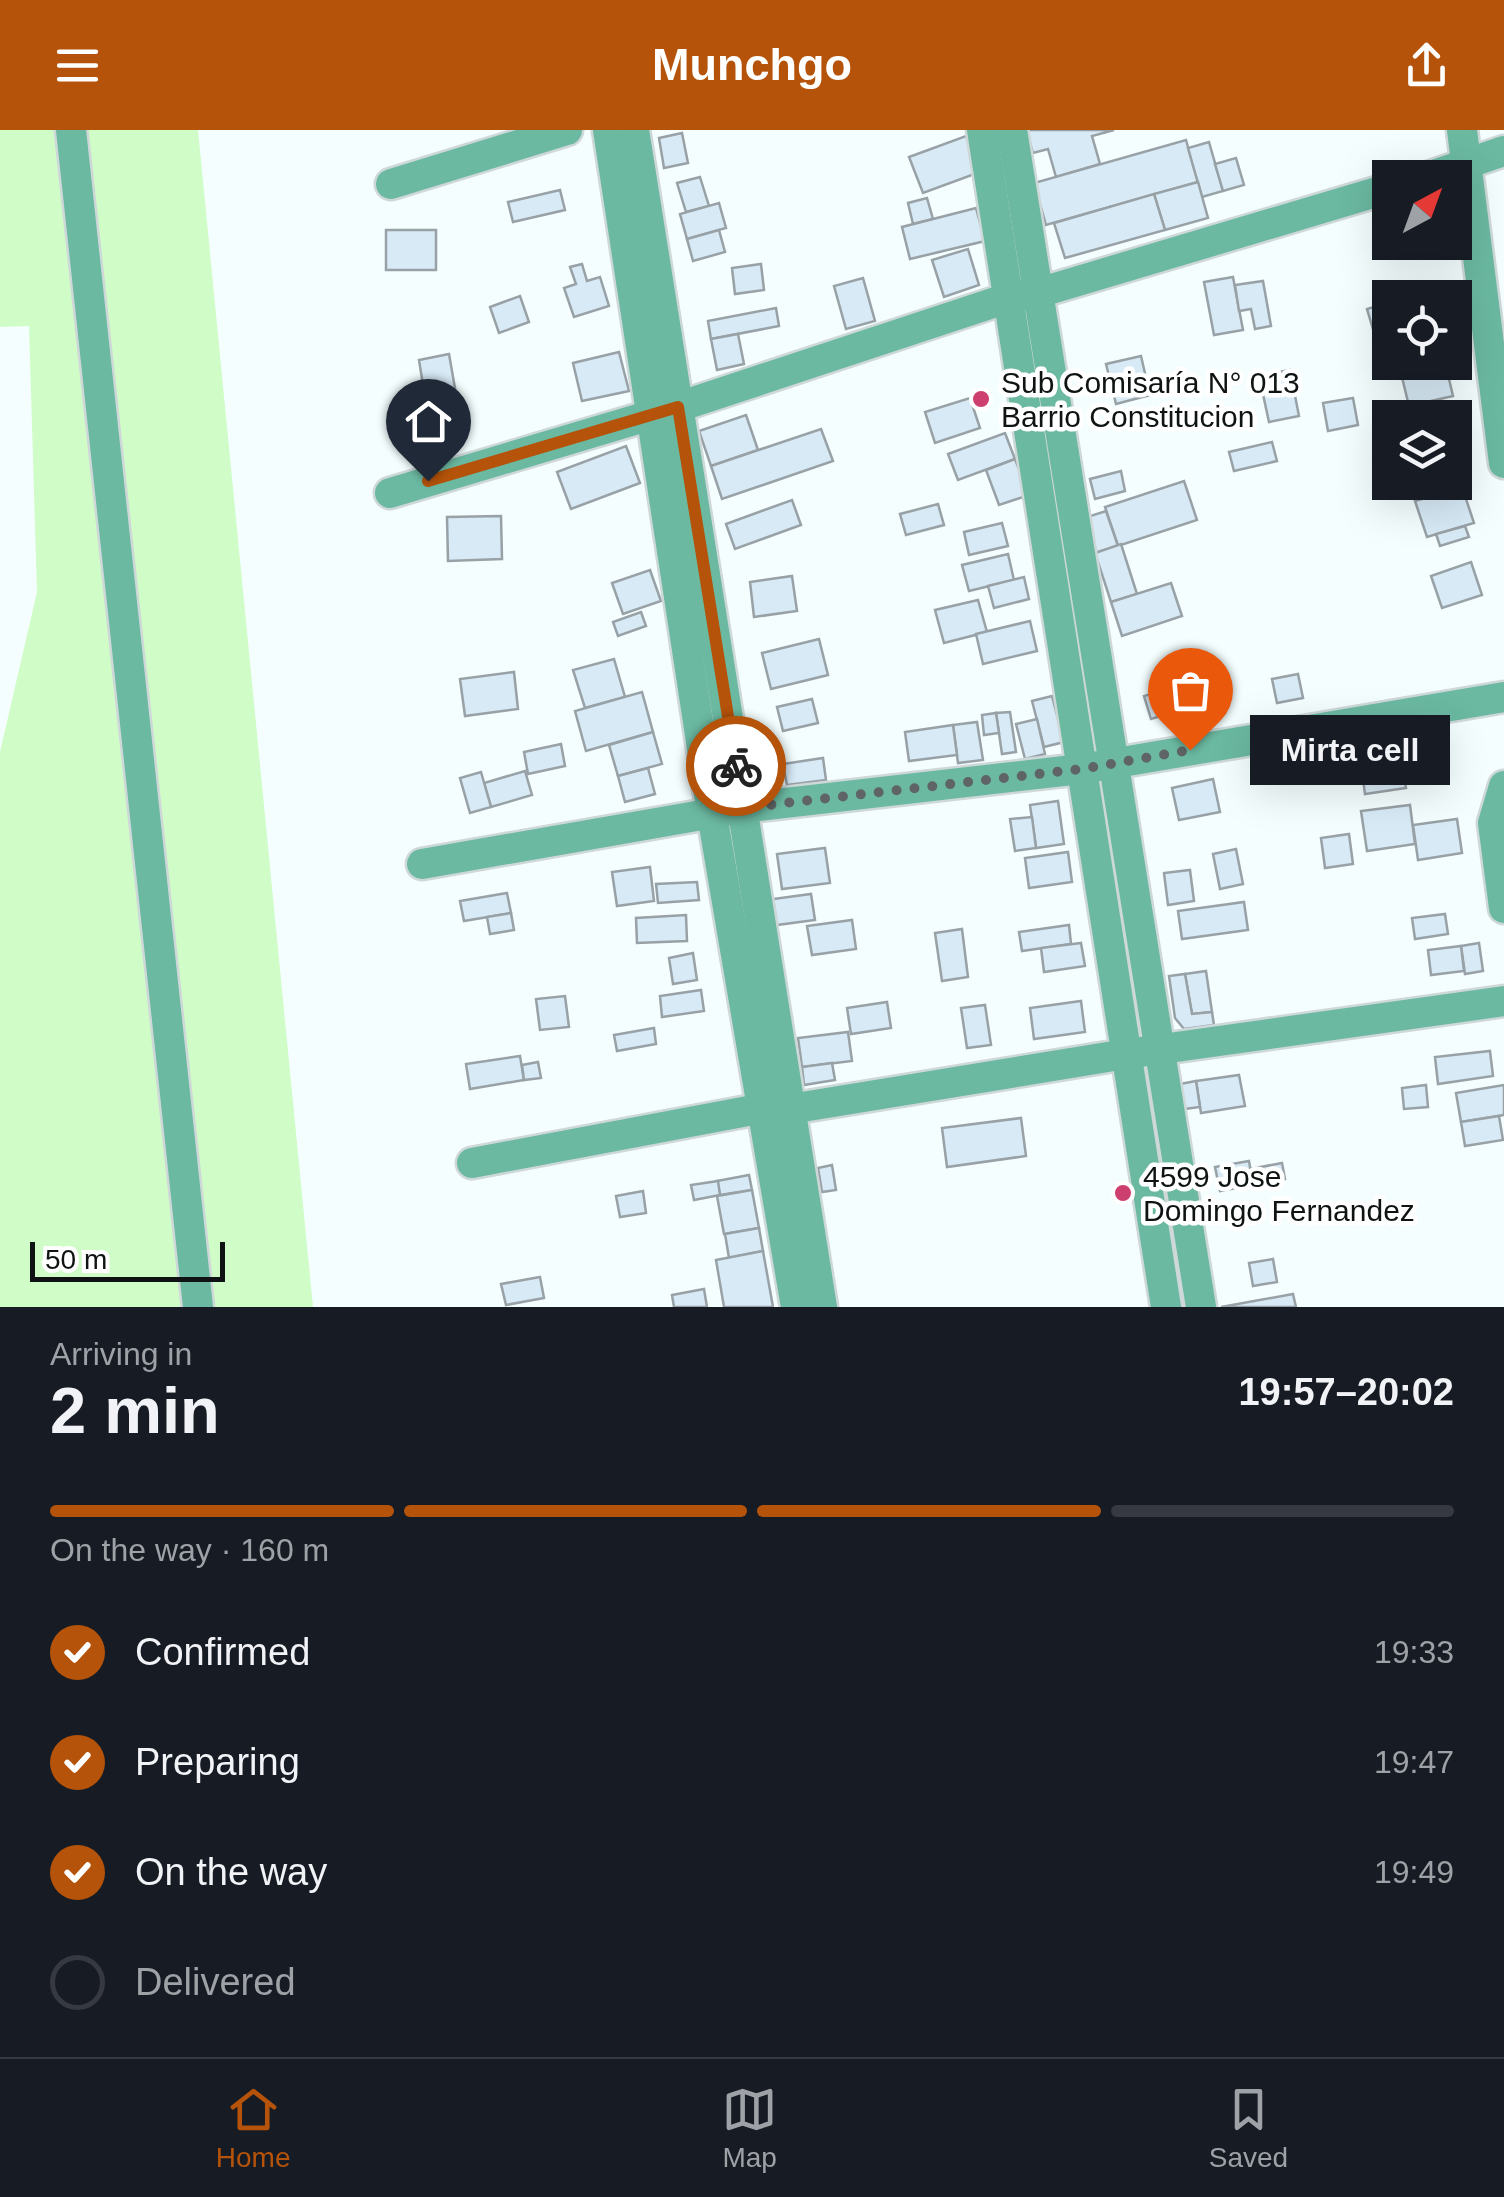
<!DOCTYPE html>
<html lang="en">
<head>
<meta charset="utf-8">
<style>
  body { margin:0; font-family:Arial,sans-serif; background:#20242c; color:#f1f3f6; height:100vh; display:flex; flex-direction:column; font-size:38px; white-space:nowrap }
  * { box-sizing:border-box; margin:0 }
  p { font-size:32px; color:#9ea1a6 }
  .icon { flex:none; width:55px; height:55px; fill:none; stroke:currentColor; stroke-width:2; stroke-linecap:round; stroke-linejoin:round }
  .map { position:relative; height:1177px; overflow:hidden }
  .drawer { display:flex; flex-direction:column; background:#171b24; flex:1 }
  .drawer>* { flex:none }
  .needle { width:65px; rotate:41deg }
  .buttons { position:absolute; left:1372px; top:30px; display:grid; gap:20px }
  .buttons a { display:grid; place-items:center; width:100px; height:100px; border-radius:0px; background:#171b24; box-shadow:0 10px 40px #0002; font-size:50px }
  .scale { position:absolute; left:30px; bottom:25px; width:195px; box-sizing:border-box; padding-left:10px; border:5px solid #0f1313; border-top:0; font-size:28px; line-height:35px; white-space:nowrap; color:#0f1313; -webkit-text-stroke:8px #fff; paint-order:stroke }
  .pin { position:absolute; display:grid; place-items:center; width:85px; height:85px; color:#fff; margin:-102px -42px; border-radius:50% 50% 50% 0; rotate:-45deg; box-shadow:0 0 10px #0007 }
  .pin .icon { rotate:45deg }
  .courier { position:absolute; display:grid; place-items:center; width:100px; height:100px; margin:-50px; border:8px solid #b45309; border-radius:50%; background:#fff; color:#222; box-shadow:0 2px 12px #0007 }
  .bubble { position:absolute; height:70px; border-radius:0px; background:#171b24; box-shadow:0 10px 40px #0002; font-size:32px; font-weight:800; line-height:70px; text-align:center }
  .overview em { font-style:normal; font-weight:800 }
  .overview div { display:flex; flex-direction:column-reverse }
  .overview { display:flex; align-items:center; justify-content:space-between; height:170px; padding:0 50px }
  h1 { font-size:65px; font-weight:800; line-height:75px }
  .bar { display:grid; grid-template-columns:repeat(4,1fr); gap:15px 10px; align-content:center; height:120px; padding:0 50px }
  .bar i { height:12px; border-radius:8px; background:#363941 }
  .bar .active { background:#b45309 }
  .bar p { grid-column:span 4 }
  ol { padding:0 50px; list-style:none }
  li { display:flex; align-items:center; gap:30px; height:110px }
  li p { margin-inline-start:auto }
  li .icon { padding:10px; border-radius:50%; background:#b45309; color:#fff; stroke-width:4 }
  li:last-child { color:#9ea1a6 }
  li i { width:55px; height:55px; border:5px solid #363941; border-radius:50% }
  header { display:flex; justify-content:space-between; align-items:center; height:130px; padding:0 50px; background:#b45309; color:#fff; font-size:45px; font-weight:800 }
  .menu { display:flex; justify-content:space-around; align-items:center; height:140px; border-top:2px solid #363941; background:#171b24; font-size:28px; color:#9ea1a6 }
  .menu a { display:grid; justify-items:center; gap:5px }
  .menu .active { color:#b45309 }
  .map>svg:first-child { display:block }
  .green { fill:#d0fcc7 }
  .building { fill:#d7eaf6; stroke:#98a1a6; stroke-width:2.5 }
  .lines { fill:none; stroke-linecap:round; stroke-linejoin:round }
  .minor-casing { stroke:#cfd8d9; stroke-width:35 }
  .minor { stroke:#6bb9a1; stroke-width:30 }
  .done { stroke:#5f6566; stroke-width:10; stroke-dasharray:0 18 }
  .route { stroke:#b45309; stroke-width:12 }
  .poi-dot { fill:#cc3f6e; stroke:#fff; stroke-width:4 }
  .labels { text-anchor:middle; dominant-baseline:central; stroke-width:9; stroke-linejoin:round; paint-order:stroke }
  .poi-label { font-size:30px; fill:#0f1313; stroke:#fff; text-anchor:start }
</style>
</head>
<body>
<header><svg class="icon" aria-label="menu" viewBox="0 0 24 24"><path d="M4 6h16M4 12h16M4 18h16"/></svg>Munchgo<svg class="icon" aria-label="share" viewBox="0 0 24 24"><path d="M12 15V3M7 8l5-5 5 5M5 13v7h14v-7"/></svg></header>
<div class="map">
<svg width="1504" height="1177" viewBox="0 0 1504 1177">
  <rect width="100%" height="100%" fill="#f4feff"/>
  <polygon class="green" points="0,0 198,0 313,1177 0,1177 0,622 37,462 29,196 0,197"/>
  <g class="building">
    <polygon points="1026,0 1114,0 1092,6 1100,34 1056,47 1048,19 1033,23"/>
    <polygon points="682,3 688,33 664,38 659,8"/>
    <polygon points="966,6 980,42 923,63 909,27"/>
    <polygon points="1186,10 1198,52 1046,95 1034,53"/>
    <polygon points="1209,12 1223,61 1202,67 1188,18"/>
    <polygon points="1236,28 1244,55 1223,61 1215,34"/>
    <polygon points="700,47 709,76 686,82 677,53"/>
    <polygon points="1198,52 1208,88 1165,100 1154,64"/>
    <polygon points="560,60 565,80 513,92 508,72"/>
    <polygon points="1154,64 1165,100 1065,128 1054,93"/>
    <polygon points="927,68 933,89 913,94 908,73"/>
    <polygon points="719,73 726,98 687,109 680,84"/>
    <polygon points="976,78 985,111 910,129 902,97"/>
    <rect x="386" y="100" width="50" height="40"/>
    <polygon points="719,100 725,122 693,131 687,109"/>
    <polygon points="968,119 979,155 944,167 932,130"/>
    <polygon points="582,134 587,151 600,147 609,176 574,187 564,158 576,154 570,137"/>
    <polygon points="761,134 764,160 735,164 732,138"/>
    <polygon points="1233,147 1243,200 1214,205 1204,152"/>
    <polygon points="863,148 875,191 846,199 834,156"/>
    <polygon points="1263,151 1271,196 1255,199 1251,179 1239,181 1235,155"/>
    <polygon points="520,166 529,192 499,203 490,177"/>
    <polygon points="1390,172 1390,213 1378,216 1367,179"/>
    <polygon points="776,178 779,196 711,209 708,191"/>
    <polygon points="738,204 744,234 717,240 711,209"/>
    <polygon points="619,222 629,261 582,271 573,233"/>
    <polygon points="449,224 459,281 428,286 419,230"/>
    <polygon points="1141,226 1150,265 1116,274 1106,234"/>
    <polygon points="1428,232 1445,232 1453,266 1409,276 1400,239"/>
    <polygon points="1290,240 1299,286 1269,292 1259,246"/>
    <polygon points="970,268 980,298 935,313 925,282"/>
    <polygon points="1353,268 1358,295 1328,301 1323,273"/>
    <polygon points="746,285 758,320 711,336 699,301"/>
    <polygon points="821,299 833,331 722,369 711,336"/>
    <polygon points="1005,303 1015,329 958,350 948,324"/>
    <polygon points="1272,312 1277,331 1234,341 1229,322"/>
    <polygon points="626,316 640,353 571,379 557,342"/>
    <polygon points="1015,329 1029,365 999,375 986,340"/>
    <polygon points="1121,341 1125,361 1095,369 1090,349"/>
    <polygon points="1184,351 1197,390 1118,416 1105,377"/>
    <polygon points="1413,352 1445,352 1445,354 1416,363"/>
    <polygon points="1462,357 1474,393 1427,407 1415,371"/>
    <polygon points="792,370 801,395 735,419 726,394"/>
    <polygon points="938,374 944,395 906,405 900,384"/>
    <polygon points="1106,381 1118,416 1095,423 1084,388"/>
    <polygon points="501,386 502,429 448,431 447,387"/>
    <polygon points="1002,393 1008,416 969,425 964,402"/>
    <polygon points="1465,396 1469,407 1440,416 1436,404"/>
    <polygon points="1121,414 1137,464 1111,472 1095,423"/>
    <polygon points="1008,424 1014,450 969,461 962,435"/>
    <polygon points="1471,432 1482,465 1442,478 1431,446"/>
    <polygon points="650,440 661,471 623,484 612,453"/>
    <polygon points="792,446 797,481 754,487 750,452"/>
    <polygon points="1024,447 1029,469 994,478 988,456"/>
    <polygon points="1171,453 1182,486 1122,506 1111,472"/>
    <polygon points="978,470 987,502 944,513 935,480"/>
    <polygon points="641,482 646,496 618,506 613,492"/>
    <polygon points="1030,491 1037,521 983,534 976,504"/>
    <polygon points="819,509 828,545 771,559 762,523"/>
    <polygon points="614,529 625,567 585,578 573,540"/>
    <polygon points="514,542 518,579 465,586 460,549"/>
    <polygon points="1298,544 1303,568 1277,573 1272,549"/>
    <polygon points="1167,559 1174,582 1151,589 1144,566"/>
    <polygon points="642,562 653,602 586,621 575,581"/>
    <polygon points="1052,566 1064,612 1044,617 1032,571"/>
    <polygon points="812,569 818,593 783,601 777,577"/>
    <polygon points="1010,582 1016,622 1002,624 996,583"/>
    <polygon points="996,583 999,603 984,605 982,585"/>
    <polygon points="1037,589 1045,624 1025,629 1016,594"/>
    <polygon points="977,592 983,630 958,633 953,595"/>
    <polygon points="953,595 957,625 909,631 905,602"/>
    <polygon points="653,602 662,634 618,646 609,615"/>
    <polygon points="1435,609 1439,631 1388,638 1385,616"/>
    <polygon points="561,614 565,636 528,644 524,622"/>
    <polygon points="823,628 826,650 787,655 783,634"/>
    <polygon points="1402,636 1406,658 1365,664 1362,642"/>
    <polygon points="648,638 655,664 625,672 618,646"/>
    <polygon points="525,641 532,665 491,677 484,653"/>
    <polygon points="481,642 491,677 470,683 460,648"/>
    <polygon points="1213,649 1220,682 1179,690 1172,658"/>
    <polygon points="1058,671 1064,714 1036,718 1030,675"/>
    <polygon points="1410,675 1415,714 1367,721 1361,681"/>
    <polygon points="1032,687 1036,718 1015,721 1010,689"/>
    <polygon points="1457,689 1462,723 1418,730 1413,695"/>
    <polygon points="1349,704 1353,734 1325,738 1321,708"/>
    <polygon points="825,718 830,753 782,759 777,724"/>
    <polygon points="1236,719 1243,754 1220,759 1213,724"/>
    <polygon points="1068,722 1072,752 1029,758 1025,728"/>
    <polygon points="650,737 654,771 617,776 612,742"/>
    <polygon points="1190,740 1194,771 1168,775 1164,743"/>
    <polygon points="697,752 699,770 658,773 656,754"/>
    <polygon points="507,763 511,783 464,791 460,771"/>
    <polygon points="811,764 815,790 777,795 773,769"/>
    <polygon points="1244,772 1248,800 1182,809 1178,781"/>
    <polygon points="511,783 514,800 490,804 487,787"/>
    <polygon points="1445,784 1448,804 1415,809 1412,788"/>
    <polygon points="686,785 687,811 637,813 636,788"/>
    <polygon points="852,790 856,819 812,825 807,796"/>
    <polygon points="1069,795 1071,814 1022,821 1019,802"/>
    <polygon points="962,799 968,847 942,851 935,803"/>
    <polygon points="1081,813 1085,836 1044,842 1041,818"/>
    <polygon points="1479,813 1483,841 1465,844 1461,816"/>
    <polygon points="1461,816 1464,841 1431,845 1428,820"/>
    <polygon points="693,823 697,850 673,854 669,828"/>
    <polygon points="1206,841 1212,882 1192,884 1185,844"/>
    <polygon points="1185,844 1192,884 1212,882 1214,895 1184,899 1175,888 1169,846"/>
    <polygon points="701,860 704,881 662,887 660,866"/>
    <polygon points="565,866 569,897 540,900 536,869"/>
    <polygon points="1081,871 1085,902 1034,909 1030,878"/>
    <polygon points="887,872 891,898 851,904 847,878"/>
    <polygon points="985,875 991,915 967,918 961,878"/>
    <polygon points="654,898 656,914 617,921 614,905"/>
    <polygon points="848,902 852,931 802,937 798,908"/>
    <polygon points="1490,921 1493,946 1438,954 1435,927"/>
    <polygon points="520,926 524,950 470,959 466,934"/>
    <polygon points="538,932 541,948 524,950 522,935"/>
    <polygon points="832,933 835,950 804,955 802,937"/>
    <polygon points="1239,945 1245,976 1201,983 1196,951"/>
    <polygon points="1196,951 1200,977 1184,979 1180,954"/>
    <polygon points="1426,955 1428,977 1404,979 1402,958"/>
    <polygon points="1504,955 1504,985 1461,992 1456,963"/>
    <polygon points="1499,986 1503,1010 1465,1016 1461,992"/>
    <polygon points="1021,988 1026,1026 947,1037 942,998"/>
    <polygon points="1249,1031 1253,1055 1220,1061 1215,1037"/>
    <polygon points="1282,1033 1285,1049 1253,1055 1250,1039"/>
    <polygon points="832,1035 836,1060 822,1062 818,1038"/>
    <polygon points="749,1045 752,1060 720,1065 717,1051"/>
    <polygon points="718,1051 720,1065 694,1070 691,1055"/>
    <polygon points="752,1060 759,1098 724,1104 717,1066"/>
    <polygon points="643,1061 646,1083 620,1087 616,1066"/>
    <polygon points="759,1098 763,1121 729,1128 725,1104"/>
    <polygon points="763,1121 773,1177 724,1177 716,1130"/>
    <polygon points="1273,1129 1277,1152 1253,1156 1249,1133"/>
    <polygon points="540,1147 544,1168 506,1175 501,1154"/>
    <polygon points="704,1159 707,1177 674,1177 672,1165"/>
    <polygon points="1293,1164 1296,1177 1221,1177"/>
  </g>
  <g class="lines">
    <defs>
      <g id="minor">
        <polyline points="71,0 198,1177"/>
        <polyline points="608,0 712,684 796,1177"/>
        <polyline points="634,0 822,1177"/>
        <polyline points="982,0 1166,1177"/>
        <polyline points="1012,0 1201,1177"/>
        <polyline points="1462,0 1504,333"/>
        <polyline points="1425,48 1504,21"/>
        <polyline points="391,54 567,0"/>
        <polyline points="390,363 678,277 1008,168 1038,163 1390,58"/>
        <polyline points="1504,656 1493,693 1504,778"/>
        <polyline points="422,734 742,678 1081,639 1504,567"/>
        <polyline points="472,1033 764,978 790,979 1126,924 1504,871"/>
      </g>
    </defs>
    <use href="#minor" class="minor-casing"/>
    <use href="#minor" class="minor"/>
  </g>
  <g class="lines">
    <polyline class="done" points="736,636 742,678 1082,639 1190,620"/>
    <polyline class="route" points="428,351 678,277 736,636"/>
  </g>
  <g class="poi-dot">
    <circle cx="981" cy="269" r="10"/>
    <circle cx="1123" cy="1063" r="10"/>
  </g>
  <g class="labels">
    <g class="poi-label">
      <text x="1001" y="252">Sub Comisaría N° 013<tspan x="1001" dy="34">Barrio Constitucion</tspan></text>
      <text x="1143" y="1046">4599 Jose<tspan x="1143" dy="34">Domingo Fernandez</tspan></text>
    </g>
  </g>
</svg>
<div class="buttons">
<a><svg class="needle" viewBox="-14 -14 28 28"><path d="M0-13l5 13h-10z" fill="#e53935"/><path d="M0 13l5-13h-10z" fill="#9ea1a6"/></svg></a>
<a><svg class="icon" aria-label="locate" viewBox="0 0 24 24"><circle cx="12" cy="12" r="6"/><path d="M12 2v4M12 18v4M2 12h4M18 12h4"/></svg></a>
<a><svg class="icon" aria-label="layers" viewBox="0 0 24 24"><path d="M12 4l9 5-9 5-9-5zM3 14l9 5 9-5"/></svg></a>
</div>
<div class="scale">50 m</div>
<div class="pin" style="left:1190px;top:620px;background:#ea580c"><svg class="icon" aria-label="bag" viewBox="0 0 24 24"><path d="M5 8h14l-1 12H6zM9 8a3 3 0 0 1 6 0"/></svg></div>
<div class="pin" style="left:428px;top:351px;background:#1f2937"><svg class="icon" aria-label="home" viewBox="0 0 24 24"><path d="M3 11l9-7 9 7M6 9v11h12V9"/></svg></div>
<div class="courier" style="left:736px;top:636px"><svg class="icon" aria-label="bike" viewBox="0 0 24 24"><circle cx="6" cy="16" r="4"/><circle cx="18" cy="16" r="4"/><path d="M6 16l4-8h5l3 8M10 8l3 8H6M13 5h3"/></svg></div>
<div class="bubble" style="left:1250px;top:585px;width:200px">Mirta cell</div>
</div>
<section class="drawer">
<div class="overview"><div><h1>2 min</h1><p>Arriving in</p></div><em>19:57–20:02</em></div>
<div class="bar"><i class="active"></i><i class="active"></i><i class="active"></i><i></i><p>On the way · 160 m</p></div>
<ol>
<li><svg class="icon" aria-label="check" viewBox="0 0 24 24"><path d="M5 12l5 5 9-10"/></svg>Confirmed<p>19:33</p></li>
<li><svg class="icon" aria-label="check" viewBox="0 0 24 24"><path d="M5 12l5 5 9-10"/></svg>Preparing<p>19:47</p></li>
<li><svg class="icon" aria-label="check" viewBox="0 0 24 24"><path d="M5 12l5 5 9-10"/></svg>On the way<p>19:49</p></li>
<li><i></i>Delivered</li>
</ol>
</section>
<nav class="menu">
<a class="active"><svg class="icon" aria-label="home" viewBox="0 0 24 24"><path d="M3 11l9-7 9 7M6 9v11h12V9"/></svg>Home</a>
<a><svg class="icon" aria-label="map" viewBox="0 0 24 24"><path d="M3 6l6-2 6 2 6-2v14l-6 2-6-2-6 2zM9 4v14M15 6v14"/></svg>Map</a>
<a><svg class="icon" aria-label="saved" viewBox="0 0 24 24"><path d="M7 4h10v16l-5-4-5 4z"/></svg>Saved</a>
</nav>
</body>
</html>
